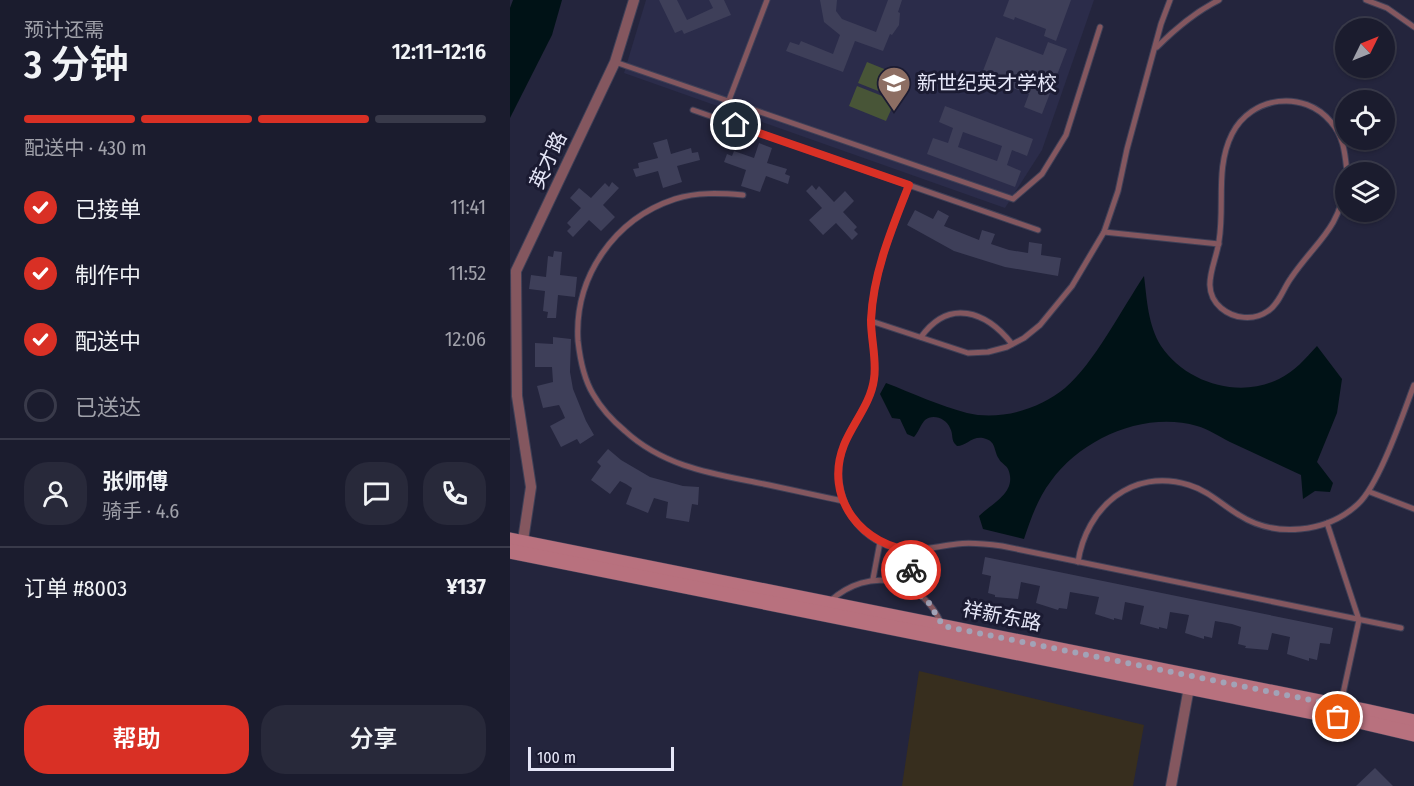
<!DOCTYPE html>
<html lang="zh">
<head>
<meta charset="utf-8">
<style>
  body { margin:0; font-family:"Fira Sans Condensed","Noto Sans SC",sans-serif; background:#28293a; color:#f1f3f6; height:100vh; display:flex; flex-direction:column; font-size:22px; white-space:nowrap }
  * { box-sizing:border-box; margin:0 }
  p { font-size:20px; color:#a0a1aa }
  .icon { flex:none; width:33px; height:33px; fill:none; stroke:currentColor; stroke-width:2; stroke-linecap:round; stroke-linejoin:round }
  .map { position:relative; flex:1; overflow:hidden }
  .sheet { display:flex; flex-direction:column; background:#1b1c2e; width:510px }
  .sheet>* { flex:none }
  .needle { width:39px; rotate:47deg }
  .buttons { position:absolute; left:825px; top:18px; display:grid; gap:12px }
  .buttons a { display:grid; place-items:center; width:60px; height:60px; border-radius:50%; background:#1b1c2e; box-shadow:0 2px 4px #0004,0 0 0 2px #393a4a; font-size:30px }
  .scale { position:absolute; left:18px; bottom:15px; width:146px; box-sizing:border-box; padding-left:6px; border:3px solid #e6e7f8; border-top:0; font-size:16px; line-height:21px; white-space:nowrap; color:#e6e7f8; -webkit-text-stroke:4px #1b1b32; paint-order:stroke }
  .pin { position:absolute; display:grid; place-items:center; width:51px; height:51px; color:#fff; margin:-26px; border:3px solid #fff; border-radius:50%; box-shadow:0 2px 6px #0007 }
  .courier { position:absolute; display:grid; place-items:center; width:60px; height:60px; margin:-30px; border:4px solid #d93025; border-radius:50%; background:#fff; color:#222; box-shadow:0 2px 8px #0007 }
  .overview em { font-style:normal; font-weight:600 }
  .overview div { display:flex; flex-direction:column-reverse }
  .overview { display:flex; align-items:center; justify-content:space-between; height:102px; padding:0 24px }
  h1 { font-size:39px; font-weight:600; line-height:45px }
  .bar { display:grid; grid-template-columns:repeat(4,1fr); gap:9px 6px; align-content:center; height:72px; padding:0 24px }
  .bar i { height:8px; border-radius:4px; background:#393a4a }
  .bar .selected { background:#d93025 }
  .bar p { grid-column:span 4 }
  .line { display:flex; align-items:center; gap:15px; padding:0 24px; border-top:2px solid #393a4a }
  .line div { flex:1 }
  .round { display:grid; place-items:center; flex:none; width:63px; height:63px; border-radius:24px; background:#28293a }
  ol { padding:0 24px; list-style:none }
  li { display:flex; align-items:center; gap:18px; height:66px }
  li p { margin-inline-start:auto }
  li .icon { padding:6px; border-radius:50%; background:#d93025; color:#fff; stroke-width:4 }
  li:last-child { color:#a0a1aa }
  li i { width:33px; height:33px; border:3px solid #393a4a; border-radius:50% }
  .primary-button { display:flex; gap:12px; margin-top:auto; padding:12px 24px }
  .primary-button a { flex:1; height:69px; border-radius:24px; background:#d93025; color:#fff; font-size:24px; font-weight:600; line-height:69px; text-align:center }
  .primary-button a+a { background:#28293a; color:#f1f3f6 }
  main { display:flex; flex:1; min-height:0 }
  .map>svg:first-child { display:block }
  .built { fill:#2b2c4a }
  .industrial { fill:#372e1e }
  .green { fill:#485537 }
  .water { fill:#001216 }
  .building { fill:#3e3f59; fill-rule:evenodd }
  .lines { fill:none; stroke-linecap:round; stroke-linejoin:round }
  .lane-casing { stroke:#3f4057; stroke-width:7 }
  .street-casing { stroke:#3f4057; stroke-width:12 }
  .secondary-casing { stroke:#3f4057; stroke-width:16 }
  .lane { stroke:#84575f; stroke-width:5 }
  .street { stroke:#84575f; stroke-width:10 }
  .secondary { stroke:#b8717e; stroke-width:15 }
  .done { stroke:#a2a3b7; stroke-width:6; stroke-dasharray:0 10.8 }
  .route { stroke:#d93025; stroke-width:8 }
  .labels { text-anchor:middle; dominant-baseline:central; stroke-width:6; stroke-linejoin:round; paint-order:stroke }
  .poi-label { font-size:20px; fill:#e6e7f8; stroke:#1b1b32; text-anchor:start }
  .street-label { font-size:20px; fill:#e6e7f8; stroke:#1b1b32 }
</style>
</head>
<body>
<main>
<section class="sheet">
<div class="overview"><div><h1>3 分钟</h1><p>预计还需</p></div><em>12:11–12:16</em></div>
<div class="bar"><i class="selected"></i><i class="selected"></i><i class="selected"></i><i></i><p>配送中 · 430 m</p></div>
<ol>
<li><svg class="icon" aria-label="check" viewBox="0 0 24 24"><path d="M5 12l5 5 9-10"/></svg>已接单<p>11:41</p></li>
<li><svg class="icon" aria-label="check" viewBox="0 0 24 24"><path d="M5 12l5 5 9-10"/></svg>制作中<p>11:52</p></li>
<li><svg class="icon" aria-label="check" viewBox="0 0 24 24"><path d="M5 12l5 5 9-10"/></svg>配送中<p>12:06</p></li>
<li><i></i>已送达</li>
</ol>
<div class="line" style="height:108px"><a class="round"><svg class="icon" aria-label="person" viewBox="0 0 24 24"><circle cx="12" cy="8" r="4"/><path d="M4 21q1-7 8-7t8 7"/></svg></a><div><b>张师傅</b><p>骑手 · 4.6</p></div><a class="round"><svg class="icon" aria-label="chat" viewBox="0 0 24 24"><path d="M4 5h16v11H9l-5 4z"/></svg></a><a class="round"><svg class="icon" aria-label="phone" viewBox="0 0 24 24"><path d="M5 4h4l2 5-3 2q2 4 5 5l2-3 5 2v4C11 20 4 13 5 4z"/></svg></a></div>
<div class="line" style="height:78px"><div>订单 #8003</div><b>¥137</b></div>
<div class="primary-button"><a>帮助</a><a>分享</a></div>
</section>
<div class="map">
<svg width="904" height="786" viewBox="0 0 904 786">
  <rect width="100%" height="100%" fill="#24253d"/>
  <polygon class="built" points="136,0 584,0 532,150 495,208 114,73"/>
  <polygon class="industrial" points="409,671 634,725 623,786 392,786"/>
  <g class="green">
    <polygon points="357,62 394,77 386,98 348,83"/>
    <polygon points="347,86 385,101 376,121 339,106"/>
  </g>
  <g class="water">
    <polygon points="3,0 52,0 42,35 0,118 0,8"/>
    <path d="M634,276C637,300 638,325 651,346C676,383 729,399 769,379C785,371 795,359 807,346L832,379L827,413L807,462L823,483L820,492L805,491L793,499L791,475C767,464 744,453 720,442C710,437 698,429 687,426C635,411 572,438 541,481C528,498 521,518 514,539L473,529L469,516C482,503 508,492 498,469C496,465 491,463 489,459C483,450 487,441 473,438C462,436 456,446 447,446C440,440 444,435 440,428C437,419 423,413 415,420C411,424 408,433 404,437L397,434L390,419L382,418L370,394L376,383C402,393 430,406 457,413C490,421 530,409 555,388C583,365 613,307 634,276Z"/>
  </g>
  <g class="building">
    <polygon points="149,0 167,0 177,20 203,8 199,0 214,0 221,15 174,34 172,30 165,33"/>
    <polygon points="310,0 327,0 326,11 332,19 366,32 378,0 392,0 388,12 390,13 389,25 382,35 380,34 373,51 345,41 333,72 276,51 280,42 289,45 291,41 323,54 330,35 314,22"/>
    <polygon points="499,0 561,0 546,41 534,36 536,29 505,17 504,20 493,16"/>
    <polygon points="486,37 533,55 538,42 557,49 532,114 514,107 519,94 471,76"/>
    <path d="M435,106L523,139L517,156L502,150L497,165L511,171L505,187L417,154L423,138L438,143L443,128L429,122ZM453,132L492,146L487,161L448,147Z"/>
    <polygon points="157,139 161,154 181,148 182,153 188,152 190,160 167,166 172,182 153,188 148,171 126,177 123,169 129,168 128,163 148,158 143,143"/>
    <polygon points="249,143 262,148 257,163 277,169 275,174 280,176 278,184 256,176 250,192 231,186 236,170 214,162 217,154 222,156 224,151 244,158"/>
    <polygon points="102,182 109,188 93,205 105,217 91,231 79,220 63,237 57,231 61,227 57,223 71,208 60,198 69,188 81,198 95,183 99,187"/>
    <polygon points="302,185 306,190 309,186 324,202 335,191 344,201 333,212 347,227 344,230 348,234 342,240 326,223 313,235 299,220 312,208 296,191"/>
    <polygon points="405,210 423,219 428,210 439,216 434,226 469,240 472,230 485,234 481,244 499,250 518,253 519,242 532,244 531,255 551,258 548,276 495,267 444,251 397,225"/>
    <polygon points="44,251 52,252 50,275 67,277 65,297 48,295 46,318 37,318 38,312 33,311 35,291 19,289 21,275 36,277 38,256 43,257"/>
    <polygon points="43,337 61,339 60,372 63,389 76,421 84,435 70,444 67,439 51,447 40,426 55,418 52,411 49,405 33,408 27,386 43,382 42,367 25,367 25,343 43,344"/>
    <polygon points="98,449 111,460 140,477 173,486 189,487 188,505 182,504 179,522 156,518 158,502 144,498 138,513 116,504 122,488 116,484 110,481 100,494 81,480 91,466 87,462"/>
    <polygon points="475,557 823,628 820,644 810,643 807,660 799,658 799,661 777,654 780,637 762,633 758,650 735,648 736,646 728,644 731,627 722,624 705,621 702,638 694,636 694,639 675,633 679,615 660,612 657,629 649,627 649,629 630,624 634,606 615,602 612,620 604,618 604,620 585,614 589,597 560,592 557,609 549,608 548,610 526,603 530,586 511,582 508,599 485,597 485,595 478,593 481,576 472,574"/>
    <polygon points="865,768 883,786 846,786"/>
  </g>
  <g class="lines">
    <defs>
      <g id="lane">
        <polyline points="856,0 877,8 904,27"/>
        <path d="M647,47C666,28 685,12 709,0"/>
        <polyline points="105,62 503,199 532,174 556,135 590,27"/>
        <polyline points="219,100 257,0"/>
        <polyline points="183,110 528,230"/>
        <path d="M836,182C829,231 806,241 781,278C773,289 769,304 758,311C744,321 724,319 711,308C689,289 706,264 709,241C715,205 705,168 722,134C741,96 794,89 821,122C834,137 835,154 837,172"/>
        <path d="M399,185C382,228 363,274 361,320C361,340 367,360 364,379C361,404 342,423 334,445C320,482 336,525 371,543C397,556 420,547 447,544C462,542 477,544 492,546L891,628"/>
        <path d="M233,195C210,193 187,192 165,199C104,219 64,277 68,341C70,359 74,379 83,394C91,408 103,421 115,431C152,465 198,473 244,482C274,488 304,495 333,501"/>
        <polyline points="594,232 709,244"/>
        <polyline points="361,321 458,353 478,352 497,347 514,338 530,325 562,286 594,232 608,191 617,149 651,24 660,0"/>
        <path d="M411,337C439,298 476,311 502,344"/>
        <polyline points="860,492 904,509"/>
        <polyline points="817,523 849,620 831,703"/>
        <path d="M568,562C576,508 622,467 679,485C699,491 712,505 729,515C765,538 817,533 848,504C869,485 893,414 904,385"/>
        <polyline points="363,579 370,542"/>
        <polyline points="398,586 406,551"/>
        <path d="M320,601C359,566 411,576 432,625"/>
      </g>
      <g id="street">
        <polyline points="12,547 21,487 7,396 6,271 105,62 124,0"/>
        <polyline points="661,786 680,682"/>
      </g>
      <g id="secondary">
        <polyline points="0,540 855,711 904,722"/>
        <polyline points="0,551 853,722 904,734"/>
      </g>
    </defs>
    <use href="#lane" class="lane-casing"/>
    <use href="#street" class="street-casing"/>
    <use href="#secondary" class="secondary-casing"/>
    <use href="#lane" class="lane"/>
    <use href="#street" class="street"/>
    <use href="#secondary" class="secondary"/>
  </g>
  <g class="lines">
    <polyline class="done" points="401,570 398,586 419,603 433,626 831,706 828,717"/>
    <path class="route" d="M226,125L399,185C382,228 363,273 361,320C361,340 367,360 364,379C361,403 343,423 334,445C313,498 352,547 406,551L401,570"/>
  </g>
  <defs>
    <symbol id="school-pin" viewBox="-11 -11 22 30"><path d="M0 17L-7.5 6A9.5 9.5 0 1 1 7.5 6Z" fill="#8d6e63" stroke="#1b1b32"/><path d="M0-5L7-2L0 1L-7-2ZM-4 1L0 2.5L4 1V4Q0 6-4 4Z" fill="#fff"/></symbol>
  </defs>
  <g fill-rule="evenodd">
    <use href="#school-pin" x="365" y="64" width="38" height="52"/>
  </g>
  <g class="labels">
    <g class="poi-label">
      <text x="407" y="83">新世纪英才学校</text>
    </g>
    <g class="street-label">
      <text transform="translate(38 160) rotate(-65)">英才路</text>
      <text transform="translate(492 616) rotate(11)">祥新东路</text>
    </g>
  </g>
</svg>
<div class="buttons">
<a><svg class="needle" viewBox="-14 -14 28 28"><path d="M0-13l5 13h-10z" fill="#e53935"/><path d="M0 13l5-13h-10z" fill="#a0a1aa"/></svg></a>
<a><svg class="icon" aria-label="locate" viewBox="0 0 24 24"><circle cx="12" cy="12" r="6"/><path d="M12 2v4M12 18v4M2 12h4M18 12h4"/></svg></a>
<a><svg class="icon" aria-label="layers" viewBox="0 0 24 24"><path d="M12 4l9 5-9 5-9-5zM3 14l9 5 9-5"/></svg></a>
</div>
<div class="scale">100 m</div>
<div class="pin" style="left:828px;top:717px;background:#ea580c"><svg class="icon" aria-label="bag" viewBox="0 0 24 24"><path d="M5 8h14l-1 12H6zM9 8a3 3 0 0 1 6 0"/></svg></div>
<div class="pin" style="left:226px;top:125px;background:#1f2937"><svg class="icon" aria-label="home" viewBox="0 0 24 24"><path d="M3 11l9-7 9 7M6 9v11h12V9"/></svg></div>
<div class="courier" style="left:401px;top:570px"><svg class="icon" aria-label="bike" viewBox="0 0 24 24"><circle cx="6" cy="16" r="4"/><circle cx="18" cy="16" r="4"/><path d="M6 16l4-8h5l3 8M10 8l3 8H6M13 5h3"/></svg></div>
</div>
</main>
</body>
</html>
